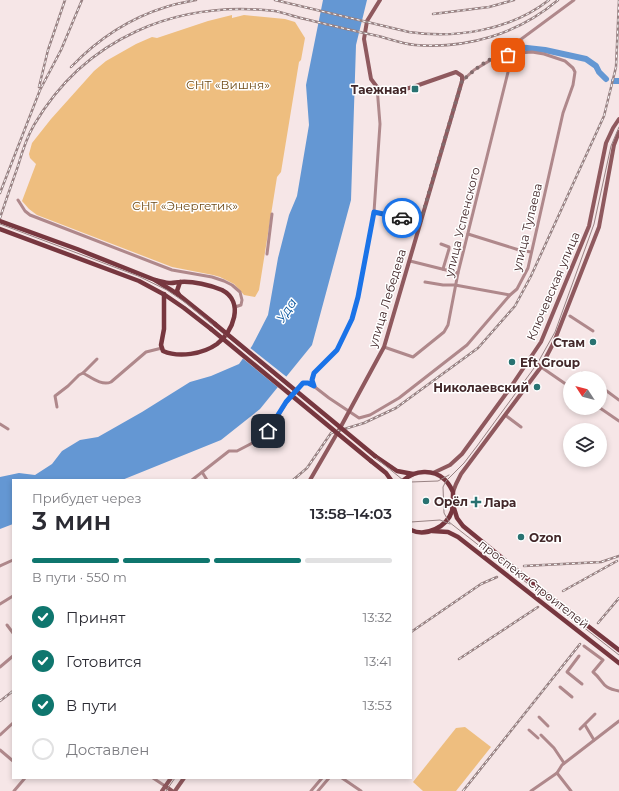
<!DOCTYPE html>
<html lang="ru">
<head>
<meta charset="utf-8">
<style>
  body { margin:0; font-family:Montserrat,sans-serif; background:#f7f7f7; color:#2b2b33; height:100vh; display:flex; flex-direction:column; font-size:15px; white-space:nowrap }
  * { box-sizing:border-box; margin:0 }
  p { font-size:13px; color:#7c7c81 }
  .icon { flex:none; width:22px; height:22px; fill:none; stroke:currentColor; stroke-width:2; stroke-linecap:round; stroke-linejoin:round }
  .map { position:relative; flex:1; overflow:hidden }
  .details { position:absolute; left:12px; top:479px; width:400px; height:300px; display:flex; flex-direction:column; background:#fff; border-radius:0px; box-shadow:0 2px 6px #0003 }
  .details>* { flex:none }
  .needle { width:26px; rotate:306deg }
  .buttons { position:absolute; left:563px; top:371px; display:grid; gap:8px }
  .buttons a { display:grid; place-items:center; width:44px; height:44px; border-radius:50%; background:#fff; box-shadow:0 2px 6px #0003; font-size:20px }
  .pin { position:absolute; display:grid; place-items:center; width:34px; height:34px; color:#fff; margin:-17px; border-radius:8px; box-shadow:0 2px 6px #0006 }
  .courier { position:absolute; display:grid; place-items:center; width:40px; height:40px; margin:-20px; border:3px solid #1a73e8; border-radius:50%; background:#fff; color:#222; box-shadow:0 1px 5px #0007 }
  .head em { font-style:normal; font-weight:600 }
  .head div { display:flex; flex-direction:column-reverse }
  .head { display:flex; align-items:center; justify-content:space-between; height:68px; padding:0 20px }
  h1 { font-size:26px; font-weight:600; line-height:30px }
  .bar { display:grid; grid-template-columns:repeat(4,1fr); gap:6px 4px; align-content:center; height:48px; padding:0 20px }
  .bar i { height:5px; border-radius:3px; background:#e1e1e2 }
  .bar .current { background:#0f766e }
  .bar p { grid-column:span 4 }
  ol { padding:0 20px; list-style:none }
  li { display:flex; align-items:center; gap:12px; height:44px }
  li p { margin-inline-start:auto }
  li .icon { padding:4px; border-radius:50%; background:#0f766e; color:#fff; stroke-width:4 }
  li:last-child { color:#7c7c81 }
  li i { width:22px; height:22px; border:2px solid #e1e1e2; border-radius:50% }
  .map>svg:first-child { display:block }
  .green { fill:#eebe7f }
  .water { fill:#6497d3 }
  .pier { fill:#f6e6e7 }
  .lines { fill:none; stroke-linecap:round; stroke-linejoin:round }
  .river { stroke:#6497d3; stroke-width:6 }
  .street { stroke:#af888b; stroke-width:3 }
  .secondary { stroke:#8f595e; stroke-width:4 }
  .primary { stroke:#77373f; stroke-width:4.5 }
  .tram { stroke:#988283; stroke-width:1 }
  .rail-casing { stroke:#988283; stroke-width:2.5 }
  .rail { stroke:#fff; stroke-width:1; stroke-dasharray:3; stroke-linecap:butt }
  .primary-bridge { stroke:#77373f; stroke-width:4.5 }
  .done { stroke:#826a6c; stroke-width:4; stroke-dasharray:0 7.2 }
  .route { stroke:#1a73e8; stroke-width:5 }
  .poi-dot { fill:#287271; stroke:#fff; stroke-width:1.5 }
  .labels { text-anchor:middle; dominant-baseline:central; stroke-width:3; stroke-linejoin:round; paint-order:stroke }
  .park-label { font-size:12px; fill:#6f4c18; stroke:#fff }
  .poi-label { font-size:12px; font-weight:bold; fill:#43282a; stroke:#fff; text-anchor:start }
  .street-label { font-size:12px; fill:#43282a; stroke:#fff }
  .water-label { font-size:13px; font-style:italic; fill:#09559d; stroke:#fff }
</style>
</head>
<body>
<div class="map">
<svg width="619" height="791" viewBox="0 0 619 791">
  <rect width="100%" height="100%" fill="#f6e6e7"/>
  <g class="green">
    <polygon points="232,15 232,18 244,15 285,19 295,22 305,38 301,60 299,62 281,172 277,177 259,290 255,297 244,295 234,284 220,277 213,275 172,267 37,215 29,209 22,201 36,164 30,158 29,154 32,143 51,119 94,71 106,61 136,44 152,37 157,38 208,21"/>
    <polygon points="465,727 491,747 456,791 423,791 413,782 456,728"/>
  </g>
  <polygon class="water" points="323,0 367,0 356,45 351,200 312,345 260,409 221,440 122,480 13,480 13,524 0,529 0,477 19,473 35,475 52,464 62,451 80,440 98,437 142,412 190,382 211,376 239,364 252,346 268,315 278,258 289,215 297,196 309,125 306,85"/>
  <polygon class="pier" points="249,347 288,378 280,389 241,357"/>
  <g class="lines">
    <g class="river">
      <polyline points="518,47 545,50 586,59 596,66 599,72 606,79"/>
      <polyline points="614,81 619,81"/>
    </g>
    <g class="street">
      <polyline points="462,81 474,70 501,54 574,0"/>
      <polyline points="18,200 25,211 30,215 172,270 212,277 224,281 232,285 240,292 242,300 241,305 235,307"/>
      <polyline points="374,212 380,124 377,87"/>
      <polyline points="468,234 519,250 531,252"/>
      <polyline points="441,244 449,247 449,249 443,269"/>
      <polyline points="267,254 272,214"/>
      <polyline points="410,261 458,273"/>
      <polyline points="425,282 443,285 455,285 510,295"/>
      <polyline points="570,316 593,331"/>
      <polyline points="384,347 413,357 444,332 448,325 458,273 511,60 508,55 501,54"/>
      <polyline points="541,367 570,387"/>
      <polyline points="83,373 97,359"/>
      <polyline points="579,378 582,373 589,378"/>
      <polyline points="314,386 312,378 314,373 337,350 352,319 358,297 374,212 420,223"/>
      <polyline points="600,386 619,400"/>
      <path d="M57,407L55,396L68,386L79,375L83,373C92,378 102,386 111,382L146,352L162,348"/>
      <polyline points="600,408 619,421"/>
      <polyline points="505,415 521,427"/>
      <polyline points="0,424 8,429"/>
      <polyline points="202,472 207,480"/>
      <polyline points="192,480 229,451 237,451 262,438 268,431 287,402 303,383 308,383 311,384 329,398 359,418 370,415 399,398 467,345 510,295 517,289 528,268 563,113 573,85 575,72 573,68 565,61 544,54 532,52 519,53 510,56"/>
      <polyline points="0,566 13,560"/>
      <polyline points="0,604 13,596"/>
      <polyline points="7,625 13,633"/>
      <path d="M584,646L603,660L593,672C605,682 601,688 619,691"/>
      <polyline points="579,656 567,672 582,684"/>
      <polyline points="0,667 13,656"/>
      <polyline points="560,687 572,697"/>
      <polyline points="539,717 548,726"/>
      <polyline points="585,725 594,740"/>
      <polyline points="580,729 595,714"/>
      <polyline points="529,730 538,738"/>
      <polyline points="0,735 13,723"/>
      <polyline points="541,735 554,748 564,763"/>
      <polyline points="0,750 13,761"/>
      <polyline points="557,773 571,791"/>
      <polyline points="153,778 165,786"/>
      <polyline points="342,778 361,791"/>
      <polyline points="14,791 25,778"/>
      <polyline points="311,791 322,778"/>
      <polyline points="318,791 329,778"/>
      <polyline points="531,791 557,773 562,765 619,721"/>
    </g>
    <g class="secondary">
      <polyline points="530,359 541,367"/>
      <polyline points="433,473 450,465 462,454 508,391 541,342 589,226 606,143 613,128 619,119"/>
      <polyline points="310,480 339,430 384,347 462,81 462,76 456,72 413,87 397,91 383,91 377,87 371,79 364,39 367,21 380,0"/>
      <polyline points="453,492 456,484 461,474 541,367 554,342 599,227 614,145 619,132"/>
      <polyline points="165,786 172,791"/>
      <polyline points="162,791 171,778"/>
      <polyline points="175,791 184,778"/>
    </g>
    <g class="primary">
      <polyline points="0,221 77,249 155,280 179,295 215,324"/>
      <polyline points="0,229 139,281 165,295 184,308 211,329"/>
      <path d="M155,280C160,281 166,283 171,283C174,283 177,282 180,282C193,281 210,285 222,290C245,302 233,332 217,344C203,354 179,358 163,351L161,345L164,329V294"/>
      <polyline points="179,295 177,291 180,282"/>
      <polyline points="375,456 397,471 413,474"/>
      <polyline points="371,461 386,473 391,480"/>
      <path d="M404,480C415,470 433,469 444,479C449,483 451,488 453,492C453,498 453,505 452,511C447,527 426,537 411,530"/>
      <polyline points="453,505 457,518 463,526 540,589 619,650"/>
      <polyline points="432,531 448,532 458,537 619,663"/>
    </g>
    <g class="tram">
      <polyline points="619,127 611,146 594,224 555,332 537,364 477,446 464,463 446,481 443,487 444,513 449,522 619,655"/>
      <polyline points="0,224 138,276 167,290 186,303 403,480"/>
      <polyline points="411,482 438,481 449,475"/>
      <polyline points="411,522 440,520 450,524"/>
      <polyline points="166,791 175,778"/>
    </g>
    <defs>
      <g id="rail">
        <path d="M275,0L409,32C456,39 511,30 549,0"/>
        <polyline points="433,14 489,7 514,0"/>
        <path d="M71,67C97,40 130,18 166,7C175,4 186,2 196,0"/>
        <polyline points="39,87 48,50 65,0"/>
        <polyline points="0,193 40,90 61,50 82,0"/>
        <path d="M0,218C6,200 12,183 18,166C22,152 27,137 34,125C85,38 176,0 275,11C285,13 295,17 305,19C329,25 354,31 378,36C390,39 403,44 415,45C467,49 518,34 558,0"/>
        <polyline points="293,480 307,468 331,433 364,423 396,408 478,348 515,306 531,276 604,116 616,67 619,0"/>
        <polyline points="524,566 601,562 619,556"/>
        <polyline points="563,591 617,561"/>
        <polyline points="598,623 619,598"/>
        <polyline points="411,632 481,584 497,577"/>
        <polyline points="459,659 538,607"/>
        <polyline points="0,701 13,691"/>
        <polyline points="463,791 580,644"/>
      </g>
    </defs>
    <use href="#rail" class="rail-casing"/>
    <use href="#rail" class="rail"/>
    <g class="primary-bridge">
      <polyline points="215,324 375,456"/>
      <polyline points="211,329 371,461"/>
    </g>
  </g>
  <g class="lines">
    <path class="done" d="M402,218L420,223L462,81C473,71 493,53 508,55"/>
    <polyline class="route" points="268,431 286,402 303,383 308,383 314,386 312,380 314,373 337,350 352,319 358,297 374,212 402,218"/>
  </g>
  <g class="poi-dot">
    <rect x="411" y="85" width="8" height="8" rx="2"/>
    <circle cx="593" cy="342" r="4"/>
    <circle cx="512" cy="362" r="4"/>
    <circle cx="537" cy="387" r="4"/>
    <circle cx="426" cy="501" r="4"/>
    <path d="M474 496h4v4h4v4h-4v4h-4v-4h-4v-4h4z"/>
    <circle cx="521" cy="537" r="4"/>
  </g>
  <g class="labels">
    <g class="park-label">
      <text x="228" y="84">СНТ «Вишня»</text>
      <text x="185" y="205">СНТ «Энергетик»</text>
    </g>
    <g class="poi-label">
      <text x="407" y="89" text-anchor="end">Таежная</text>
      <text x="585" y="342" text-anchor="end">Стам</text>
      <text x="520" y="362">Eft Group</text>
      <text x="529" y="387" text-anchor="end">Николаевский</text>
      <text x="434" y="501">Орёл</text>
      <text x="484" y="502">Лара</text>
      <text x="529" y="537">Ozon</text>
    </g>
    <g class="street-label">
      <text transform="translate(462 222) rotate(-76)">улица Успенского</text>
      <text transform="translate(527 227) rotate(-76)">улица Тулаева</text>
      <text transform="translate(553 286) rotate(-67)">Ключевская улица</text>
      <text transform="translate(387 298) rotate(-73)">улица Лебедева</text>
      <text transform="translate(534 584) rotate(38)">проспект Строителей</text>
    </g>
    <g class="water-label">
      <text transform="translate(286 310) rotate(-56)">Уда</text>
    </g>
  </g>
</svg>
<div class="buttons">
<a><svg class="needle" viewBox="-14 -14 28 28"><path d="M0-13l5 13h-10z" fill="#e53935"/><path d="M0 13l5-13h-10z" fill="#7c7c81"/></svg></a>
<a><svg class="icon" aria-label="layers" viewBox="0 0 24 24"><path d="M12 4l9 5-9 5-9-5zM3 14l9 5 9-5"/></svg></a>
</div>
<div class="pin" style="left:508px;top:55px;background:#ea580c"><svg class="icon" aria-label="bag" viewBox="0 0 24 24"><path d="M5 8h14l-1 12H6zM9 8a3 3 0 0 1 6 0"/></svg></div>
<div class="pin" style="left:268px;top:431px;background:#1f2937"><svg class="icon" aria-label="home" viewBox="0 0 24 24"><path d="M3 11l9-7 9 7M6 9v11h12V9"/></svg></div>
<div class="courier" style="left:402px;top:218px"><svg class="icon" aria-label="car" viewBox="0 0 24 24"><path d="M5 17H2v-5l4-1 3-4h7l3 4 3 1v5h-3M9 17h6M6 11h13"/><circle cx="7" cy="17" r="2"/><circle cx="17" cy="17" r="2"/></svg></div>
<section class="details">
<div class="head"><div><h1>3 мин</h1><p>Прибудет через</p></div><em>13:58–14:03</em></div>
<div class="bar"><i class="current"></i><i class="current"></i><i class="current"></i><i></i><p>В пути · 550 m</p></div>
<ol>
<li><svg class="icon" aria-label="check" viewBox="0 0 24 24"><path d="M5 12l5 5 9-10"/></svg>Принят<p>13:32</p></li>
<li><svg class="icon" aria-label="check" viewBox="0 0 24 24"><path d="M5 12l5 5 9-10"/></svg>Готовится<p>13:41</p></li>
<li><svg class="icon" aria-label="check" viewBox="0 0 24 24"><path d="M5 12l5 5 9-10"/></svg>В пути<p>13:53</p></li>
<li><i></i>Доставлен</li>
</ol>
</section>
</div>
</body>
</html>
